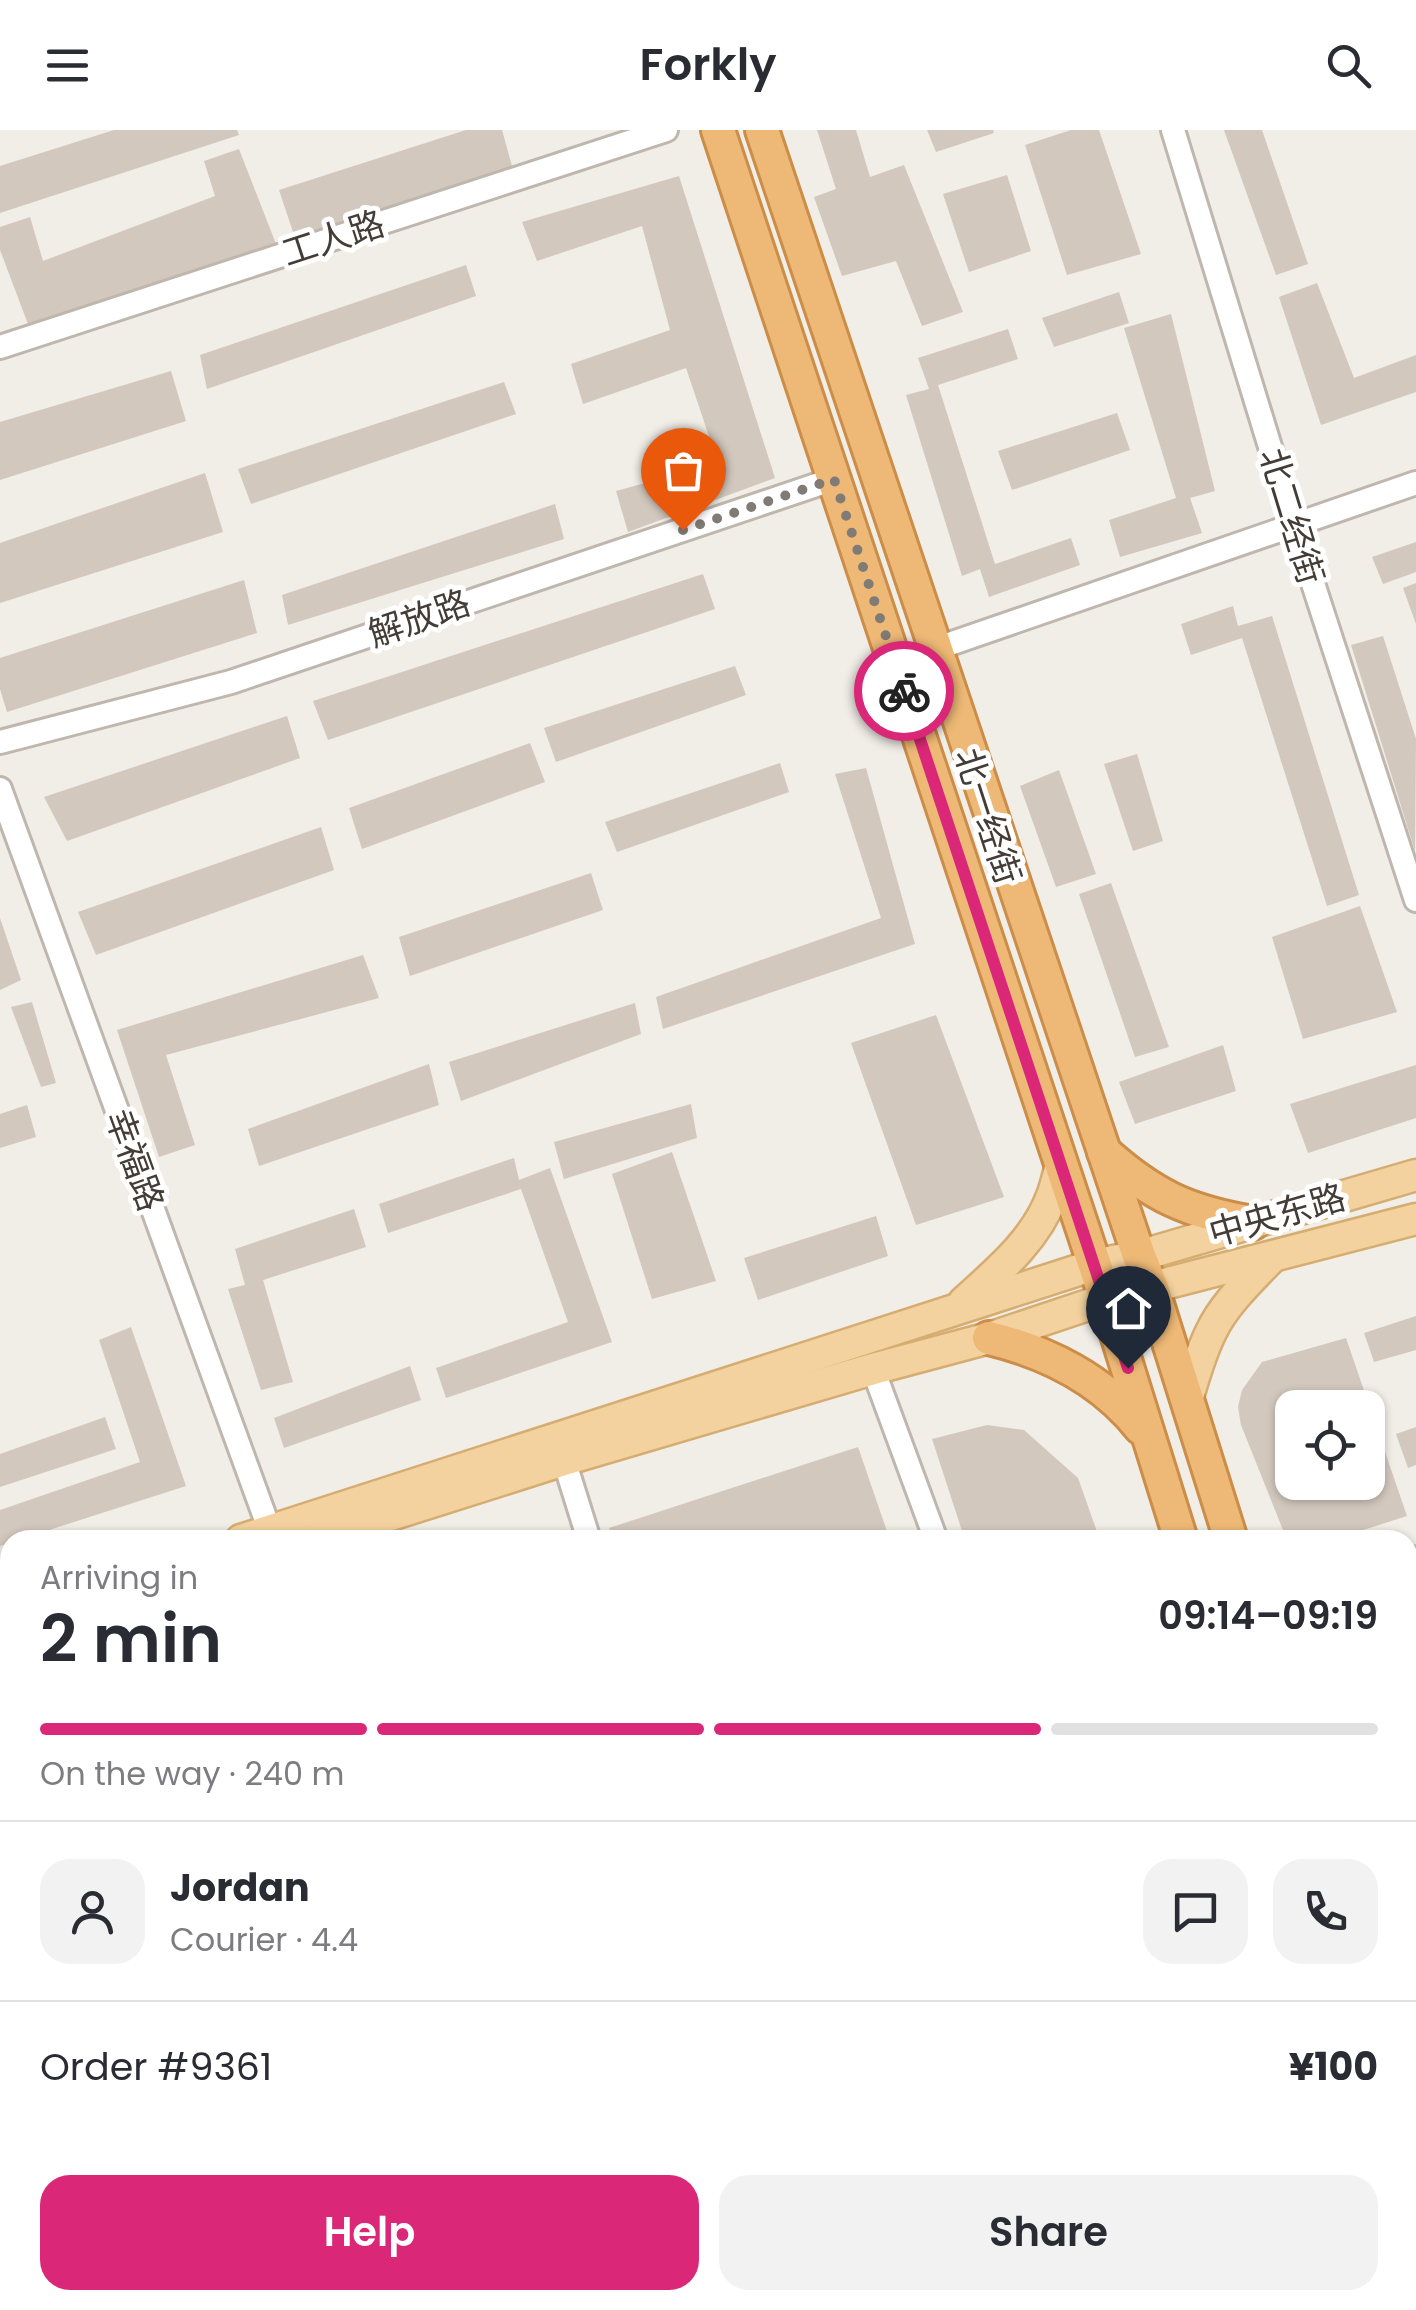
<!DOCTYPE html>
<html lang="en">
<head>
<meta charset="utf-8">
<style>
  body { margin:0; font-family:Poppins,"Noto Sans SC",sans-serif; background:#f2f2f3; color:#2b2b33; height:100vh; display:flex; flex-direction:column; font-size:38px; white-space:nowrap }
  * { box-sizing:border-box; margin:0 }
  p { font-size:32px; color:#7c7c81 }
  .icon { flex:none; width:55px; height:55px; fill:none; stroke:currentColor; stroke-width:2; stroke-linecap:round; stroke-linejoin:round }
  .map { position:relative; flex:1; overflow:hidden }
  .sheet { position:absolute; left:0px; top:1400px; width:1418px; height:780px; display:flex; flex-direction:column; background:#fff; border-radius:30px 30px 0 0; box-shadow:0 2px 8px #0004 }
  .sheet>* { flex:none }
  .fabs { position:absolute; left:1275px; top:1260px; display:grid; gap:20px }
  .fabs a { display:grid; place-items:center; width:110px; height:110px; border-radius:20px; background:#fff; box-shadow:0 2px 8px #0004; font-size:50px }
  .pin { position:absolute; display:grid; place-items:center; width:85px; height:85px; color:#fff; margin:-102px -42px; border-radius:50% 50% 50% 0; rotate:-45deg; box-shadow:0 0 10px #0007 }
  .pin .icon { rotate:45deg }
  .courier { position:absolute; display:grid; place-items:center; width:100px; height:100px; margin:-50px; border:8px solid #db2777; border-radius:50%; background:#fff; color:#222; box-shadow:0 2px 12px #0007 }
  .summary em { font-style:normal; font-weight:600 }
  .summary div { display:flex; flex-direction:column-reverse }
  .summary { display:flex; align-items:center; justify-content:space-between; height:170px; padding:0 40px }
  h1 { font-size:65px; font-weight:600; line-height:75px }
  .bar { display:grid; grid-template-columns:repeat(4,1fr); gap:15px 10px; align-content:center; height:120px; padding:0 40px }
  .bar i { height:12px; border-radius:8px; background:#e1e1e2 }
  .bar .active { background:#db2777 }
  .bar p { grid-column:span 4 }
  .line { display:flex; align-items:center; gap:25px; padding:0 40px; border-top:2px solid #e1e1e2 }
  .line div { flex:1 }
  .round { display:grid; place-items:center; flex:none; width:105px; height:105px; border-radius:30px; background:#f2f2f3 }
  .button { display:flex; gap:20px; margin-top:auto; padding:20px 40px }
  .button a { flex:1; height:115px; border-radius:30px; background:#db2777; color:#fff; font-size:40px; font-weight:600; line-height:115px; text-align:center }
  .button a+a { background:#f2f2f3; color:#2b2b33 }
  header { display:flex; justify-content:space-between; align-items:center; height:130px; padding:0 40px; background:#fff; font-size:45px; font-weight:600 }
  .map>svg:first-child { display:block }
  .building { fill:#d2c8be; fill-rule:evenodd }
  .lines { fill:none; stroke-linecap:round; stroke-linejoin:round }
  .minor-casing { stroke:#bfb7ae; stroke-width:28 }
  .major-casing { stroke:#d6ad71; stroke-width:35 }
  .highway-casing { stroke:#cb8d47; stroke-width:38 }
  .minor { stroke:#fff; stroke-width:22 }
  .major { stroke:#f3d29f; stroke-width:30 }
  .highway { stroke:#eeb976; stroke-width:32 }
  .done { stroke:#817b75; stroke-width:10; stroke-dasharray:0 18 }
  .route { stroke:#db2777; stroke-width:12 }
  .labels { text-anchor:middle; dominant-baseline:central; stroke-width:10; stroke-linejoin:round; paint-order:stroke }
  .street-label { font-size:35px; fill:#443d37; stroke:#fff }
</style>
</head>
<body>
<header><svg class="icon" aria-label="menu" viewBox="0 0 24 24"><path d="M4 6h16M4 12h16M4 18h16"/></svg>Forkly<svg class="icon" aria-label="search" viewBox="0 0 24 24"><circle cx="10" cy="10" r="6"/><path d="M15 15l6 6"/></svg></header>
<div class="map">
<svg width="1416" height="2180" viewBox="0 0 1416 2180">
  <rect width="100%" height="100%" fill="#f1ede7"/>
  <g class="building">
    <polygon points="114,0 237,0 239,5 0,83 0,36"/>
    <polygon points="466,0 502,0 512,36 295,108 279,60"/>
    <polygon points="817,0 856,0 870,47 904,35 963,182 922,196 896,131 842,146 814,67 836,59"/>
    <polygon points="927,0 993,0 994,3 936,22"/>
    <polygon points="1071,0 1099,0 1141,124 1067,145 1025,15"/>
    <polygon points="1224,0 1262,0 1308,134 1276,145"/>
    <polygon points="239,19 276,114 28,194 0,120 0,97 30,87 43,131 215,66 204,31"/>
    <polygon points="1007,45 1031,121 969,142 943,64"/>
    <polygon points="679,46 775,348 628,402 616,361 718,333 686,238 583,274 571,234 670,200 642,96 537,131 522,92"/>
    <polygon points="466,135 476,166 207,259 200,225"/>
    <polygon points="1317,153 1354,248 1416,225 1416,262 1321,295 1279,167"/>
    <polygon points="1119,162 1129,193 1054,217 1042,188"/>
    <polygon points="1171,184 1215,361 1190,368 1202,403 1120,427 1109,390 1176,368 1124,198"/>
    <polygon points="1008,199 1018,229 938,255 995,434 1071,408 1080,435 989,467 980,439 962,446 906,265 929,259 918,228"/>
    <polygon points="171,241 186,291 0,350 0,292"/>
    <polygon points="504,252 516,284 251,374 238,339"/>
    <polygon points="1117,283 1130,320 1012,360 998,321"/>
    <polygon points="205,343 223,402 0,473 0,413"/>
    <polygon points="555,374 564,409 288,495 282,465"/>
    <polygon points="1416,412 1416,442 1383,454 1372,427"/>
    <polygon points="703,444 715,479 328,610 313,571"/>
    <polygon points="244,450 257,503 7,582 0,559 0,528"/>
    <polygon points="1416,453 1416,494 1403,458"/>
    <polygon points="1233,476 1238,496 1272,486 1359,765 1327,776 1242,508 1191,525 1181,494"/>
    <polygon points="1383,506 1416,609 1415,721 1351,515"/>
    <polygon points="735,536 746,565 556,632 544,598"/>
    <polygon points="287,586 300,628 67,711 44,667"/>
    <polygon points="530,613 545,652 362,719 349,678"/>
    <polygon points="1137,624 1163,711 1133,721 1104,634"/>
    <polygon points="780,633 789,662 617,722 605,692"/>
    <polygon points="866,638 915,814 663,899 656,867 881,788 835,644"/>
    <polygon points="1059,640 1096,744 1056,757 1020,656"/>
    <polygon points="321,697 334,740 96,825 78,782"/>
    <polygon points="591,743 603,780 410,846 399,807"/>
    <polygon points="1111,753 1169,917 1135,927 1079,764"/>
    <polygon points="1360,776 1397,882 1303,909 1272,807"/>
    <polygon points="0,788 21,850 0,860"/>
    <polygon points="363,825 379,868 166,925 195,1015 159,1027 117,900"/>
    <polygon points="32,872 56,953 41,957 11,877"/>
    <polygon points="635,873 641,904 461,971 449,932"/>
    <polygon points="936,885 1004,1067 916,1095 851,913"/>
    <polygon points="1223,915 1236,961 1135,994 1119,952"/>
    <polygon points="429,934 439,975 259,1036 248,999"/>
    <polygon points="1416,935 1416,988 1308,1023 1290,974"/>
    <polygon points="691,974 697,1008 564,1049 554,1012"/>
    <polygon points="27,975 36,1007 0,1018 0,984"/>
    <polygon points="672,1022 716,1151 652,1169 612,1044"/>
    <polygon points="514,1028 519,1050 550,1038 612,1212 446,1268 436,1238 568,1192 521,1059 388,1103 379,1074"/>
    <polygon points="354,1079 366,1117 263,1150 293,1252 261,1260 228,1159 245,1155 235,1119"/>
    <polygon points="876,1086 888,1126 758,1170 744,1128"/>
    <polygon points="1416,1186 1416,1220 1374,1232 1364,1203"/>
    <polygon points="131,1197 186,1356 18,1410 10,1410 10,1413 0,1416 0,1380 140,1332 99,1210"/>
    <path d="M1346,1208L1407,1386L1332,1410H1287L1241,1295L1238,1277L1242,1260L1262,1232ZM1292,1278H1368V1352H1292Z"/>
    <polygon points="410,1236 421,1270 284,1318 274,1288"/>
    <polygon points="105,1287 116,1319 0,1357 0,1324"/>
    <polygon points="987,1295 1024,1300 1078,1348 1100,1410 965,1410 932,1309"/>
    <polygon points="1416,1297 1416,1335 1408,1338 1396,1304"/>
    <polygon points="858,1317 890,1410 613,1410 609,1398"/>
    <polygon points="1416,1414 1416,1450 1408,1453 1408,1416"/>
    <polygon points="1408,1774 1416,1798 1416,1847 1412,1848 1408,1834"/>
    <polygon points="1,1834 10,1863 10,1927 0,1930"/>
    <polygon points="191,2170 474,2170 477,2180 195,2180"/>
    <polygon points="528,2170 623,2170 598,2180 532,2180"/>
    <polygon points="700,2170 812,2170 815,2180 700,2180 698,2171"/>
    <polygon points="955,2170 1069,2170 1044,2180 929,2180"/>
  </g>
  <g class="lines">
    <defs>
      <g id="minor">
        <polyline points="1173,0 1294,395 1416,770"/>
        <polyline points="0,217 666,0"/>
        <polyline points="935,519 1416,353"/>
        <polyline points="0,612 231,552 834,349"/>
        <polyline points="0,659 270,1401"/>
        <polyline points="873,1239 936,1410"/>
        <polyline points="564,1330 589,1410"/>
        <polyline points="0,1693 10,1724"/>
        <polyline points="1408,1880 1416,1877"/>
        <polyline points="157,2170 160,2180"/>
        <polyline points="522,2170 525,2180"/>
        <polyline points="840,2170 844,2180"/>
        <polyline points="1188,2170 1192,2180"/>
      </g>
      <g id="major">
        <path d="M964,1172C997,1142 1036,1110 1052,1066C1056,1056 1058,1045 1061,1035"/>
        <path d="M1187,1270C1194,1247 1200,1224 1211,1202C1224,1174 1251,1149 1272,1127"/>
        <polyline points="241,1410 1094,1135 1139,1126 1416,1045"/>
        <polyline points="312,1410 564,1330 873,1239 989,1208 1106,1169 1416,1089"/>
        <polyline points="0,1486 10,1483"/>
        <polyline points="0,1522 10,1519"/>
      </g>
      <g id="highway">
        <polyline points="718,0 1106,1169 1181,1410"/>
        <polyline points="762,0 1139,1126 1152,1158 1231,1410"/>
        <path d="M1104,1022C1153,1066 1188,1082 1253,1093"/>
        <path d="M989,1208C1047,1222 1103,1250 1141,1298"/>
        <polyline points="1408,1973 1416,1999"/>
        <polyline points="1408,2114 1416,2139"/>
      </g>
    </defs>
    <use href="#minor" class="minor-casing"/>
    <use href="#major" class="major-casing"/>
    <use href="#highway" class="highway-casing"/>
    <use href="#minor" class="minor"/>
    <use href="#major" class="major"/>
    <use href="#highway" class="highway"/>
  </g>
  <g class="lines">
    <polyline class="done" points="683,400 834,349 904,561"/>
    <polyline class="route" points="904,561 1128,1238"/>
  </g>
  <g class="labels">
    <g class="street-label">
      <text transform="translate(333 108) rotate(-18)">工人路</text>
      <text transform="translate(1292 386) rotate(73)">北二经街</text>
      <text transform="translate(419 488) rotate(-19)">解放路</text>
      <text transform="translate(988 686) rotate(72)">北一经街</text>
      <text transform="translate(135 1030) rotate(70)">幸福路</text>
      <text transform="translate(1277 1085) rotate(-16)">中央东路</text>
    </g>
  </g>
</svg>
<div class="fabs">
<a><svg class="icon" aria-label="locate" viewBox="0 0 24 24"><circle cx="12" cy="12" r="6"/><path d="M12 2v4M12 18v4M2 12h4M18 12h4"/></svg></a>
</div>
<div class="pin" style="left:683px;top:400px;background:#ea580c"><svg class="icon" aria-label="bag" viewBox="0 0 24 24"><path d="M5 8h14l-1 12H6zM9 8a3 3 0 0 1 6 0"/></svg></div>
<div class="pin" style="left:1128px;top:1238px;background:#1f2937"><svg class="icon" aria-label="home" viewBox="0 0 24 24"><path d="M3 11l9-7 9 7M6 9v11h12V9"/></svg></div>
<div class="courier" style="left:904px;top:561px"><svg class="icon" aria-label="bike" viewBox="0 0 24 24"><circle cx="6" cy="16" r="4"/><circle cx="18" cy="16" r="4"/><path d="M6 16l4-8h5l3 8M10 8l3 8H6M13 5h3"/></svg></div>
<section class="sheet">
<div class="summary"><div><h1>2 min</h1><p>Arriving in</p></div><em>09:14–09:19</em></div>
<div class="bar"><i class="active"></i><i class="active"></i><i class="active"></i><i></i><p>On the way · 240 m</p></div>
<div class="line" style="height:180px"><a class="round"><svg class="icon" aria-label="person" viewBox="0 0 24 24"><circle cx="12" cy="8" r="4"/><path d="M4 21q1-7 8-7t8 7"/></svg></a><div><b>Jordan</b><p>Courier · 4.4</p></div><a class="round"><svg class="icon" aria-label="chat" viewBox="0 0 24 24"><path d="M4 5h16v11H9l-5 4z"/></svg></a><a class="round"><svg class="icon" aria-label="phone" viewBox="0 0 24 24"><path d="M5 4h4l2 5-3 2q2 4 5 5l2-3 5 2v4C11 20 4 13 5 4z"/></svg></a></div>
<div class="line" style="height:130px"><div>Order #9361</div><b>¥100</b></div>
<div class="button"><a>Help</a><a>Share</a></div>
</section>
</div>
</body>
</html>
